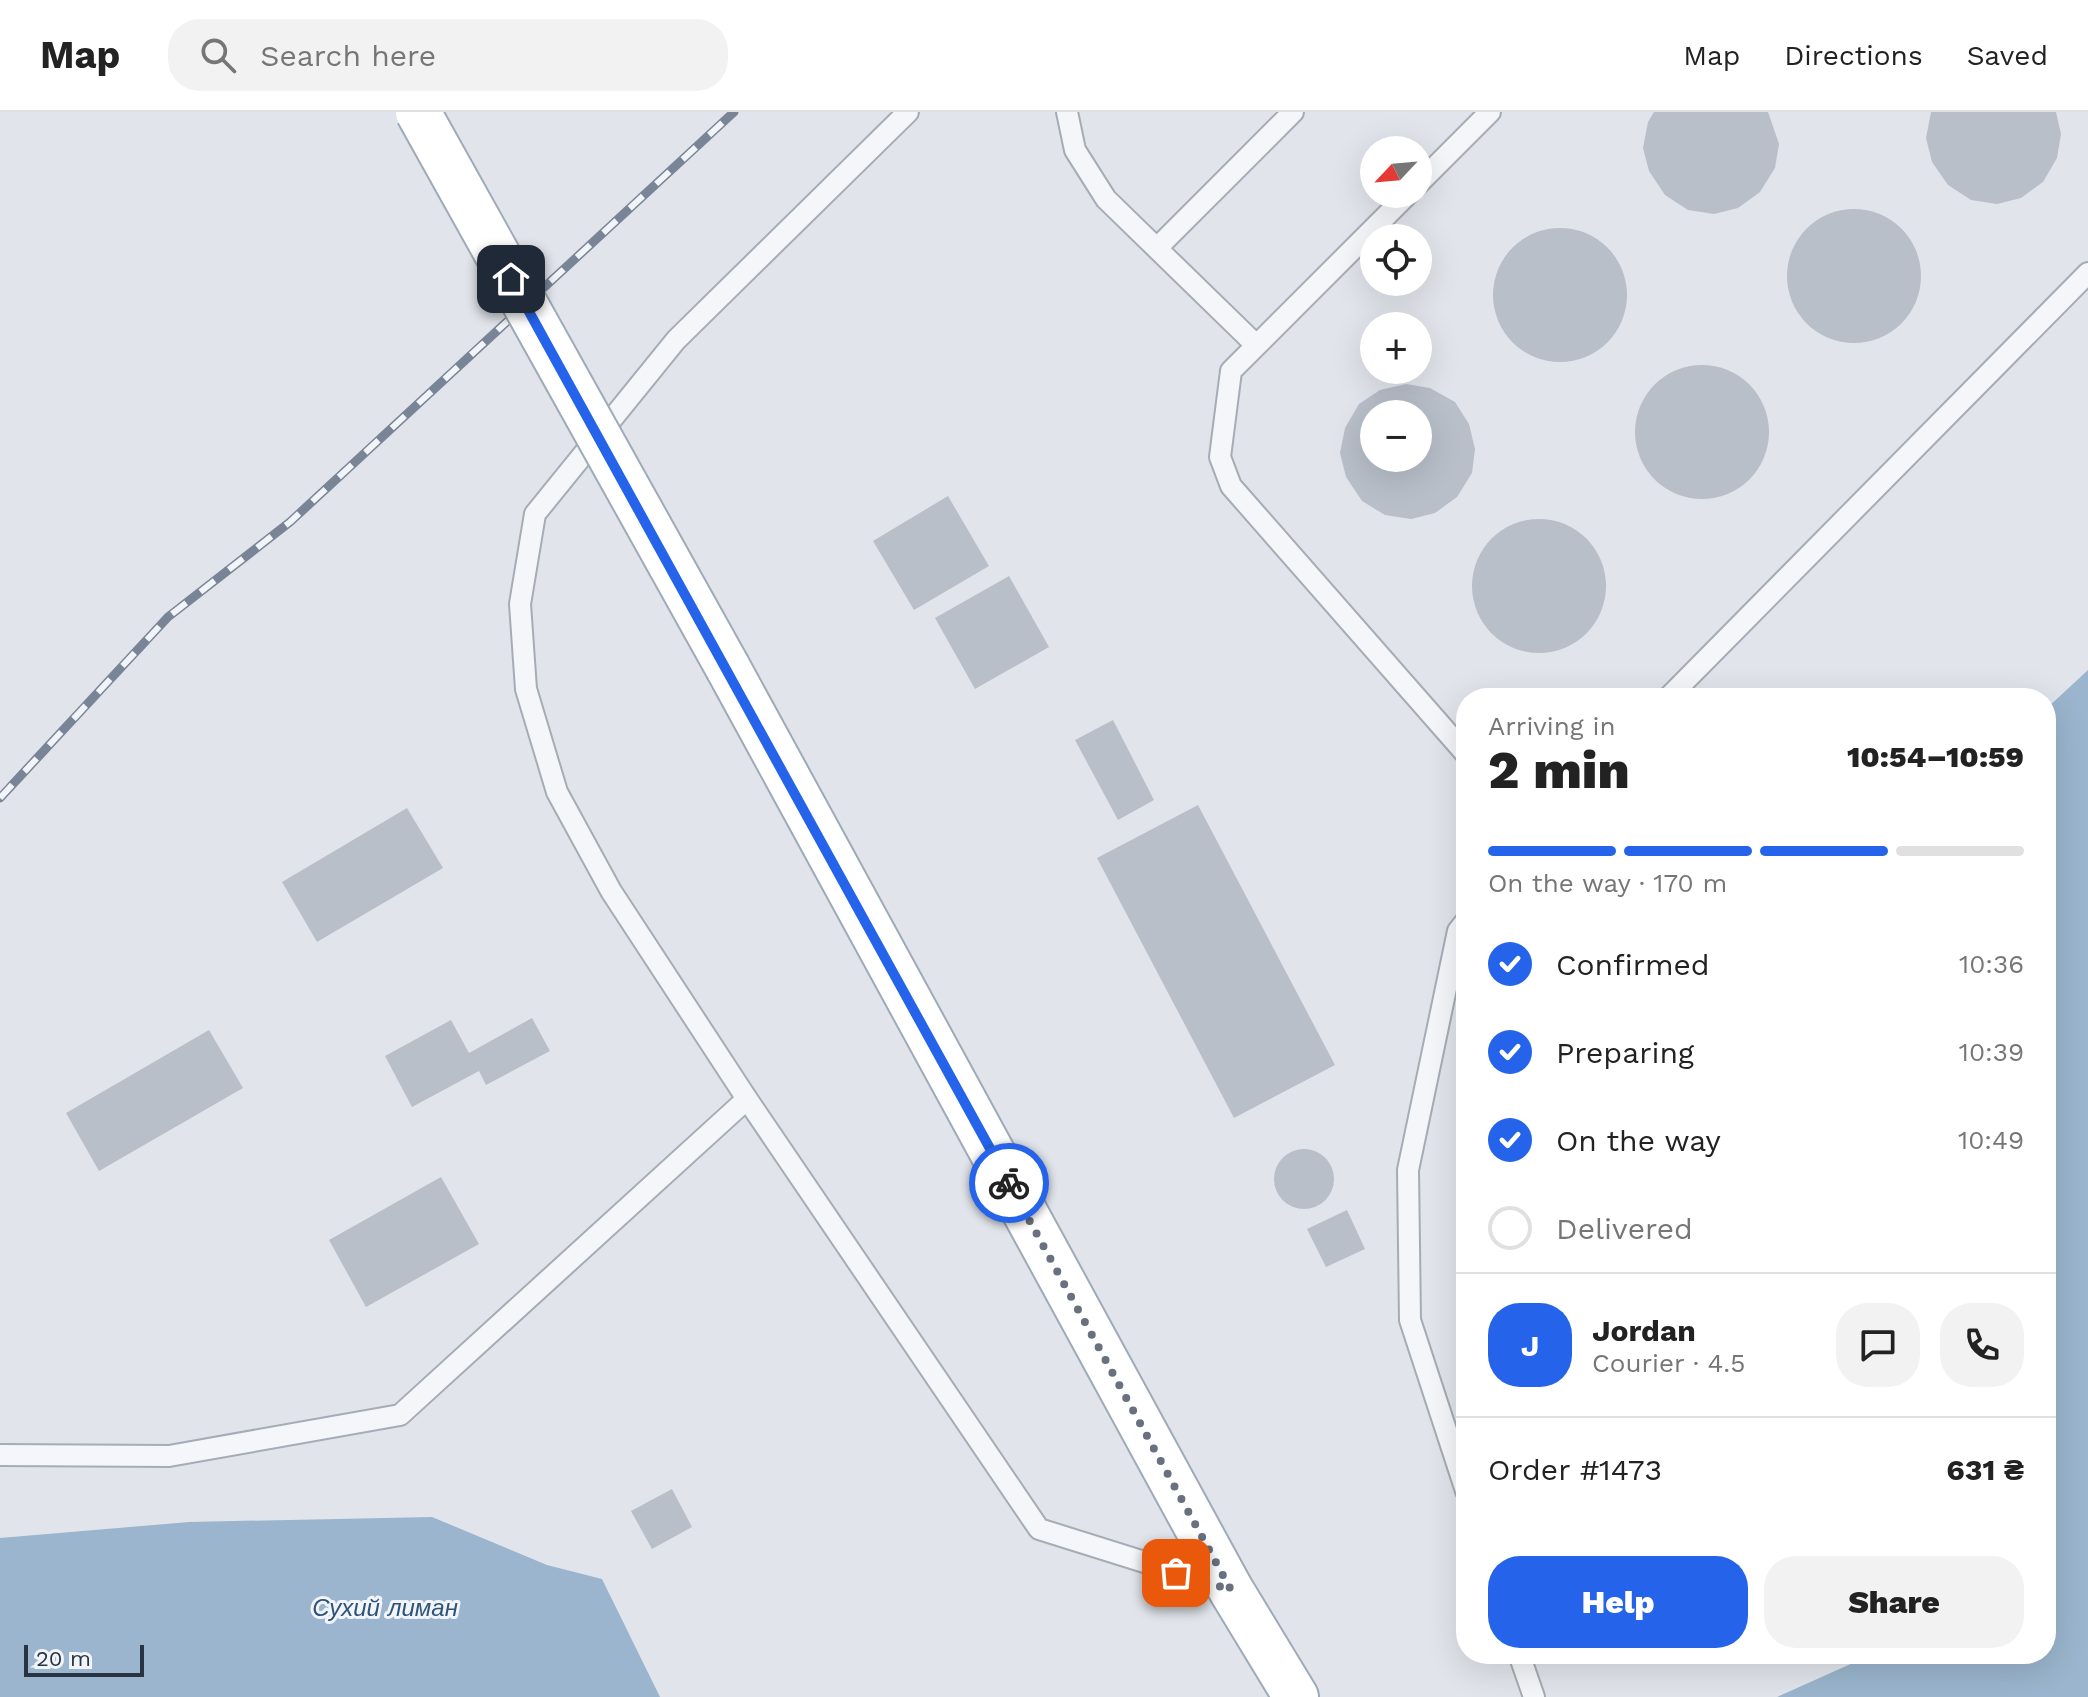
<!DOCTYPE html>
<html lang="en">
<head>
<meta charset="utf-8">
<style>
  body { margin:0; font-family:"Work Sans",sans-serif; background:#f2f2f2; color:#222; height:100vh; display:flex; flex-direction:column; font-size:30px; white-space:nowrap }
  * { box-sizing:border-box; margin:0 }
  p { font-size:26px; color:#767676 }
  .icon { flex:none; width:44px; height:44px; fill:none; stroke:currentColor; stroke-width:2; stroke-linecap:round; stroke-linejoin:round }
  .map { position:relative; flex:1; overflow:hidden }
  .drawer { position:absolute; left:1456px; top:576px; width:600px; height:976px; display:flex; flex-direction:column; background:#fff; border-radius:32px; box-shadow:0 8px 32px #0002 }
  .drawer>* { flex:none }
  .needle { width:52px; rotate:244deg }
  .controls { position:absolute; left:1360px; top:24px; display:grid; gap:16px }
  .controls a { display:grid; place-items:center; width:72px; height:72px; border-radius:50%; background:#fff; box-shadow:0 8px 32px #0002; font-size:40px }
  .scale { position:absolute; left:24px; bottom:20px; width:120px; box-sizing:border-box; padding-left:8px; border:4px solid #283344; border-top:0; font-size:22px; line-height:28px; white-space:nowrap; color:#283344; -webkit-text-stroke:6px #f1f4f8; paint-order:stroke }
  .pin { position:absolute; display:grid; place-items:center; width:68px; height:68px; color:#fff; margin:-34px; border-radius:16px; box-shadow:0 4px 12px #0006 }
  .courier { position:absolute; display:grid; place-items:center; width:80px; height:80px; margin:-40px; border:6px solid #2563eb; border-radius:50%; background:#fff; color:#222; box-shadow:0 2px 10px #0007 }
  .summary em { font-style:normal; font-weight:800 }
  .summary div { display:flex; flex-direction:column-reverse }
  .summary { display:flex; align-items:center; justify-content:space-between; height:136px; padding:0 32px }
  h1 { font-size:52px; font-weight:800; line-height:60px }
  .bar { display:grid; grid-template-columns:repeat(4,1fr); gap:12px 8px; align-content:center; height:96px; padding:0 32px }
  .bar i { height:10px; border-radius:6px; background:#e0e0e0 }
  .bar .active { background:#2563eb }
  .bar p { grid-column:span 4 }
  .line { display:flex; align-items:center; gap:20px; padding:0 32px; border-top:2px solid #e0e0e0 }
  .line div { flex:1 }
  .round { display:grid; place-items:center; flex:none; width:84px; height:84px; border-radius:32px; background:#f2f2f2 }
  ol { padding:0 32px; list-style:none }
  li { display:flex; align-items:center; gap:24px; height:88px }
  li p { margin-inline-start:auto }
  li .icon { padding:8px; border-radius:50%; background:#2563eb; color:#fff; stroke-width:4 }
  li:last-child { color:#767676 }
  li i { width:44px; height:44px; border:4px solid #e0e0e0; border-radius:50% }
  .action { display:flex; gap:16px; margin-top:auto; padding:16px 32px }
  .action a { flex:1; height:92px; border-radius:32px; background:#2563eb; color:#fff; font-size:32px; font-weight:800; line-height:92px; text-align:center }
  .action a+a { background:#f2f2f2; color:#222 }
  header { display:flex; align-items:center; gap:48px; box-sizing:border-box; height:112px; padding:0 40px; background:#fff; border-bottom:2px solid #e0e0e0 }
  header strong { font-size:38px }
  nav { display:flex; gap:44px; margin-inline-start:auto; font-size:28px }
  .search { width:560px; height:72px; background:#f2f2f2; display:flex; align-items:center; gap:20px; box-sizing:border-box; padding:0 28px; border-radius:32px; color:#767676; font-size:30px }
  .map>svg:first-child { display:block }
  .water { fill:#9ab5cd }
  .building { fill:#b8bfc9; fill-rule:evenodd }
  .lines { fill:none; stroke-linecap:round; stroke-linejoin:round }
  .service-casing { stroke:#a6acb6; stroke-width:24 }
  .primary-casing { stroke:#9faab7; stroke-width:48 }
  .service { stroke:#f4f6f9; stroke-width:20 }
  .primary { stroke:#fff; stroke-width:44 }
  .rail-casing { stroke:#798596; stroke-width:9 }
  .rail { stroke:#f1f4f8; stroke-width:6; stroke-dasharray:18; stroke-linecap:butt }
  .primary-bridge-casing { stroke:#9faab7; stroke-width:48; stroke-linecap:butt }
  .primary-bridge { stroke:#fff; stroke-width:44 }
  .done { stroke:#69717e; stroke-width:8; stroke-dasharray:0 14.4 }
  .route { stroke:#2563eb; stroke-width:10 }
  .labels { text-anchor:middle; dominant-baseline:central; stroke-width:6; stroke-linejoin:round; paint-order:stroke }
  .water-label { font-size:24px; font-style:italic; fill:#2f547b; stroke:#f1f4f8 }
</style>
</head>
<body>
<header>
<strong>Map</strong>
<div class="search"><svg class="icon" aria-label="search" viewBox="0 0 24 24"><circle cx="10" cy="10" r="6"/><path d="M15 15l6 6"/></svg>Search here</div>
<nav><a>Map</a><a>Directions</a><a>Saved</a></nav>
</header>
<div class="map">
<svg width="2088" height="1585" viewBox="0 0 2088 1585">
  <rect width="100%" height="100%" fill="#e1e5eb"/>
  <g class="water">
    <polygon points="2088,558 2088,1585 1777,1585 1873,1542 2046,1542 2046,597"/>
    <polygon points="432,1405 547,1453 602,1467 660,1585 0,1585 0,1426 189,1410"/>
  </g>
  <g class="building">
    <polygon points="1654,0 1768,0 1779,32 1775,56 1760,80 1738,96 1714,102 1688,98 1665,83 1649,59 1643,36 1648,10"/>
    <polygon points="1931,0 2056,0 2061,22 2057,46 2043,70 2021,86 1997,92 1971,88 1948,73 1932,50 1926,26"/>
    <circle cx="1854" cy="164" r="67"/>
    <circle cx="1560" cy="183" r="67"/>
    <circle cx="1702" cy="320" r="67"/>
    <path d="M1406,272L1430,276L1455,290L1469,312L1475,337L1472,361L1457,385L1435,401L1411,407L1385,403L1362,389L1346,365L1340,341L1345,316L1359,292L1380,278ZM1374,302H1418V346H1374Z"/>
    <polygon points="948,384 989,454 914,498 873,429"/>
    <circle cx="1539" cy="474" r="67"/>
    <polygon points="1009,464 1049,535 975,577 935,506"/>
    <polygon points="1113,608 1154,688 1118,708 1075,628"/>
    <polygon points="1198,693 1335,953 1234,1006 1097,746"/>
    <polygon points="407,696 443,756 317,830 282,770"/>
    <polygon points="532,906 550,939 486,973 479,959 412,995 385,944 451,908 469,941"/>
    <polygon points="209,918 243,976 99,1059 66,1001"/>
    <circle cx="1304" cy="1067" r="30"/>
    <polygon points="441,1065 479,1132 366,1195 329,1128"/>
    <polygon points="1347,1098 1365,1137 1326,1155 1307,1117"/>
    <polygon points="672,1377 692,1415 652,1437 631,1399"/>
  </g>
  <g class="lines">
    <defs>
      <g id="service">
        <polyline points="908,0 676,228 535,402 520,492 526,577 557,680 611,779 747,987 1039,1417 1224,1475"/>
        <polyline points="1067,0 1075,38 1106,87 1256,233"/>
        <polyline points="1418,72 1490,0"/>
        <polyline points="1408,82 1231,259 1220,345 1231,374 1466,642"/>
        <polyline points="1157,136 1293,0"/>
        <polyline points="1668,586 2088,161"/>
        <polyline points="1466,809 1458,819 1408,1058 1410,1208 1466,1379"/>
        <polyline points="0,1343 169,1344 400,1303 747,987"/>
        <polyline points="1519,1542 1534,1585"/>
      </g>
      <polyline id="primary" points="728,556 1231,1478 1296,1585"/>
    </defs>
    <use href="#service" class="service-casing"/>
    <use href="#primary" class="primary-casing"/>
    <use href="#service" class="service"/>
    <use href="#primary" class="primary"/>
    <defs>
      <polyline id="rail" points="0,686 168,505 290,410 734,0"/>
    </defs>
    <use href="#rail" class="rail-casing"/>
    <use href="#rail" class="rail"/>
    <defs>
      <polyline id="primary-bridge" points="418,0 728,556"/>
    </defs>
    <use href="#primary-bridge" class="primary-bridge-casing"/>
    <use href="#primary-bridge" class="primary-bridge"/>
  </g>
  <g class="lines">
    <polyline class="done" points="1009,1071 1231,1478 1176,1461"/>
    <polyline class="route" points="511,167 1009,1071"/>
  </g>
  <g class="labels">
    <g class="water-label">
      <text x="385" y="1496">Сухий лиман</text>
    </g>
  </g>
</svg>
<div class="controls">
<a><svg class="needle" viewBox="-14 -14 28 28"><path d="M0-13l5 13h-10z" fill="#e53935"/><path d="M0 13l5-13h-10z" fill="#767676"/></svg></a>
<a><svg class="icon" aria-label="locate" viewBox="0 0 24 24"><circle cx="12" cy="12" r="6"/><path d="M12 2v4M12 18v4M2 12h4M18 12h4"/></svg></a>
<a>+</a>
<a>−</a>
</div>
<div class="scale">20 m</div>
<div class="pin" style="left:1176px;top:1461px;background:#ea580c"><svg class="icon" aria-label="bag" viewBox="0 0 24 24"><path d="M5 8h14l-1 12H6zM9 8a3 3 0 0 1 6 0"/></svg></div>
<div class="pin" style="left:511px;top:167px;background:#1f2937"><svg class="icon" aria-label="home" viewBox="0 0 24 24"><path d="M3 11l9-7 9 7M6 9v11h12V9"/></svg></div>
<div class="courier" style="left:1009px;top:1071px"><svg class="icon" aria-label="bike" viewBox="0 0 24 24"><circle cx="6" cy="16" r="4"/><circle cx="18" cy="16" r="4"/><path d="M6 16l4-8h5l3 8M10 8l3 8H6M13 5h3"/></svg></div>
<section class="drawer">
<div class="summary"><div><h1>2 min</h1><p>Arriving in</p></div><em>10:54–10:59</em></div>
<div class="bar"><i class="active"></i><i class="active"></i><i class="active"></i><i></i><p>On the way · 170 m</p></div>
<ol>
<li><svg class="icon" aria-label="check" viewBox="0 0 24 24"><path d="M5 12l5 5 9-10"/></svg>Confirmed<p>10:36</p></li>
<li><svg class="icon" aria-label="check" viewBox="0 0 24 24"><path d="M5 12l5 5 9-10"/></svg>Preparing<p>10:39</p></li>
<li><svg class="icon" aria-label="check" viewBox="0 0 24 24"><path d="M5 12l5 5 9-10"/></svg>On the way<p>10:49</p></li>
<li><i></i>Delivered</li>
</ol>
<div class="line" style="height:144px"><b class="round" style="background:#2563eb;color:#fff">J</b><div><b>Jordan</b><p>Courier · 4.5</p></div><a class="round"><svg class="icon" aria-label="chat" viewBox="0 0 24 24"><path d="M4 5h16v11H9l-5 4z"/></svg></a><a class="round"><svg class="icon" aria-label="phone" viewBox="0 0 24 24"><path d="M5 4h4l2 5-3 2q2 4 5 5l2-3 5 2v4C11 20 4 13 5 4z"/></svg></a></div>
<div class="line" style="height:104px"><div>Order #1473</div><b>631 ₴</b></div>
<div class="action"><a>Help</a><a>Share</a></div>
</section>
</div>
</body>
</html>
